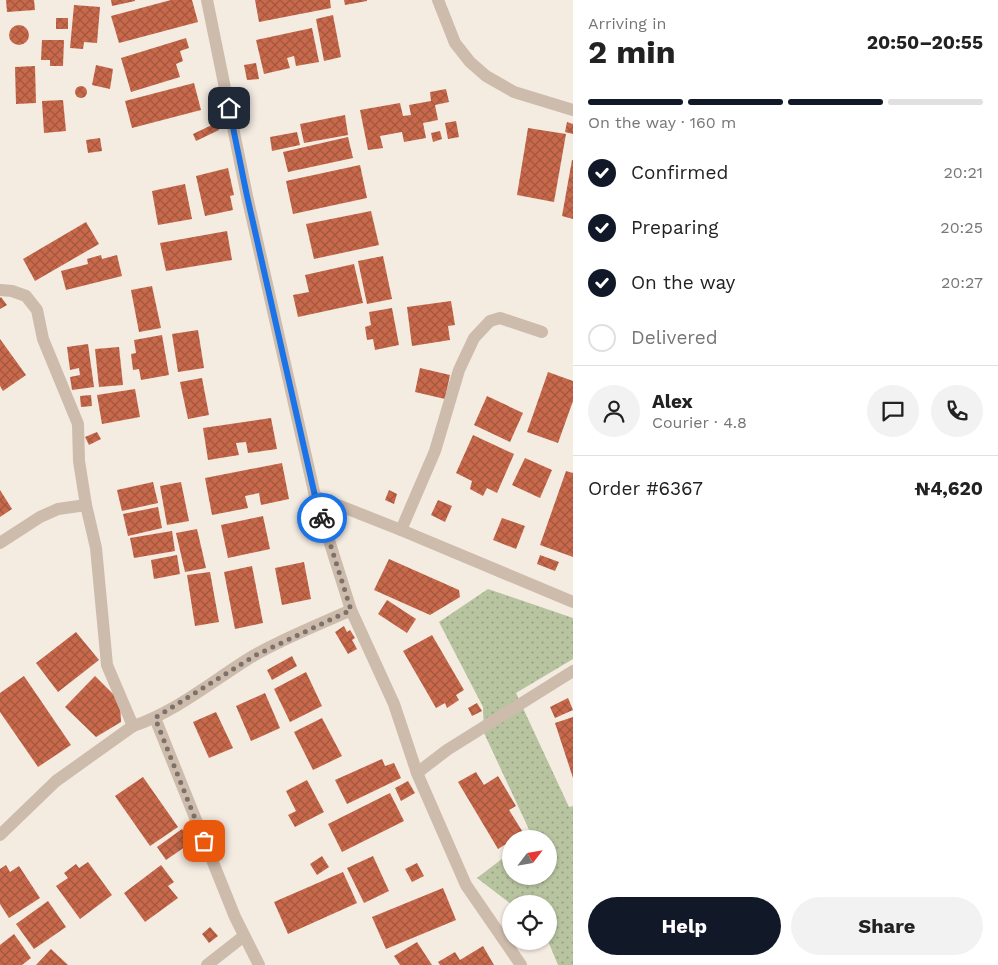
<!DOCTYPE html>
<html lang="en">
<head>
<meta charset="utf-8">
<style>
  body { margin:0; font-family:"Work Sans",sans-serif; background:#f2f2f2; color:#222; height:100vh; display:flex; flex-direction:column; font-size:19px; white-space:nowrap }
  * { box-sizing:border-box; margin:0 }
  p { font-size:16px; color:#767676 }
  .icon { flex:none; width:28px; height:28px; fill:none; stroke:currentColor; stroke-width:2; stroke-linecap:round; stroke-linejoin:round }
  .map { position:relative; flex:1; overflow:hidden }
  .side { display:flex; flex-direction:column; background:#fff; width:425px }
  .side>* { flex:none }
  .needle { width:32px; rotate:59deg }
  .controls { position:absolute; left:502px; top:830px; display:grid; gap:10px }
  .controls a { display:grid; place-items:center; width:55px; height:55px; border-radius:50%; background:#fff; box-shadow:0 1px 4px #0004; font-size:25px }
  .pin { position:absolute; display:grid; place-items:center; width:42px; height:42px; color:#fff; margin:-21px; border-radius:10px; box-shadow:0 2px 8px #0006 }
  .courier { position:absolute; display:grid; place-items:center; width:50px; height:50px; margin:-25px; border:4px solid #1a73e8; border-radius:50%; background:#fff; color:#222; box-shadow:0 1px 6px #0007 }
  .summary em { font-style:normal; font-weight:700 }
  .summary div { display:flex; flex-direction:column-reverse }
  .summary { display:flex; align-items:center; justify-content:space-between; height:85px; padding:0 15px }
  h1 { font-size:32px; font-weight:700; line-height:38px }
  .bar { display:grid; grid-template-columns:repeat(4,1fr); gap:8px 5px; align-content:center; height:60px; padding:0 15px }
  .bar i { height:6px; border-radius:4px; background:#e0e0e0 }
  .bar .selected { background:#111827 }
  .bar p { grid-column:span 4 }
  .line { display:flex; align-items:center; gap:12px; padding:0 15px; border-top:1px solid #e0e0e0 }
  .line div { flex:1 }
  .round { display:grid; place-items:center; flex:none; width:52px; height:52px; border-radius:26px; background:#f2f2f2 }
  ol { padding:0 15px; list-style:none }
  li { display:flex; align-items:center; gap:15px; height:55px }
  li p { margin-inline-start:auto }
  li .icon { padding:5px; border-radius:50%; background:#111827; color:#fff; stroke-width:4 }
  li:last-child { color:#767676 }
  li i { width:28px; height:28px; border:2px solid #e0e0e0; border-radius:50% }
  .cta { display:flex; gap:10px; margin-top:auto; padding:10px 15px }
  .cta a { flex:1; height:58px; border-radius:30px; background:#111827; color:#fff; font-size:20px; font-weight:700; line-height:58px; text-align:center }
  .cta a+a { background:#f2f2f2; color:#222 }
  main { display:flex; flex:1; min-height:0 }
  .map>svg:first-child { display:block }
  .grass { fill:url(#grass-dots) }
  .building { fill:url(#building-cross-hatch) }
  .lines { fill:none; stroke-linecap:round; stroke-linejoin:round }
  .street { stroke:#cdbbac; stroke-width:12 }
  .done { stroke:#7c716b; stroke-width:5; stroke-dasharray:0 9 }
  .route { stroke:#1a73e8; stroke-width:6 }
</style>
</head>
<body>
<main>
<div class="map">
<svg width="573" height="965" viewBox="0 0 573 965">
  <defs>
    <pattern id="grass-dots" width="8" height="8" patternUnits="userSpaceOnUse" patternTransform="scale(1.25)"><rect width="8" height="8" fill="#b8c4a0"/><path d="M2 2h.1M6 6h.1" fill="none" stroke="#97a083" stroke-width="1.8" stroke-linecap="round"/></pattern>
    <pattern id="building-cross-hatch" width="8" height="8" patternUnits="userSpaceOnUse" patternTransform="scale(1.25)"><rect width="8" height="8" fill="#c8694b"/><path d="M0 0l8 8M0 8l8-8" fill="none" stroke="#a4573f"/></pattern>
  </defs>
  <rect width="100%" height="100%" fill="#f4ebe1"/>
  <polygon class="grass" points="488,589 573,618 573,659 516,693 569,807 573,806 573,965 558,965 548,941 549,904 511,904 477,878 511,852 511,876 549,876 549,839 528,839 532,836 484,733 483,707 439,622"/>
  <g class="building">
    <polygon points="6,0 34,0 35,10 7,12"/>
    <polygon points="111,0 135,0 135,1 112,6"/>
    <polygon points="171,0 192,0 198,22 119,43 111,16"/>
    <polygon points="255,0 330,0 331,8 259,22"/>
    <polygon points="344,0 367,0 367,1 345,5"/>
    <polygon points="74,5 100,7 97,43 84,42 83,49 70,48"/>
    <polygon points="333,15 341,57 324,61 316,19"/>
    <rect x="56" y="18" width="12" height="11"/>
    <circle cx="19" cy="35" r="10"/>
    <polygon points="312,28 319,62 296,66 294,56 287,58 290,68 264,74 256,40"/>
    <polygon points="186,38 189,48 180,51 183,61 176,64 180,77 131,92 121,58"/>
    <polygon points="42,40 64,40 63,66 50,66 50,60 41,60"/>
    <polygon points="256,63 259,79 247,80 244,65"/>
    <polygon points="96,65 113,69 110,89 92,85"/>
    <polygon points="35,66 36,103 16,104 15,67"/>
    <polygon points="194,83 201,110 132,128 125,101"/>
    <circle cx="81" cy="92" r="6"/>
    <polygon points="446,89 449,102 435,105 438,120 423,123 426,138 404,142 402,132 380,136 383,148 368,150 360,110 400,103 403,116 411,115 409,105 431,101 430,92"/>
    <polygon points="63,100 66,131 44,133 42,101"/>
    <polygon points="345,115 348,135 304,143 300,124"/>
    <polygon points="456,121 459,137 448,139 445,123"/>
    <polygon points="567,122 573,124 573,134 565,132"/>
    <polygon points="216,123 219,130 196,141 193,134"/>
    <polygon points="528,128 566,134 554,202 517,195"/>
    <polygon points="440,131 442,139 433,142 431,133"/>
    <polygon points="297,132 300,145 272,151 270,137"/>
    <polygon points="348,137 353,158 288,172 283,152"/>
    <polygon points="100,138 102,151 88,153 86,140"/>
    <polygon points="572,160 573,160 573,219 562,216"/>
    <polygon points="360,165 367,198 293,214 286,181"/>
    <polygon points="228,168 234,195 230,196 233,210 205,216 196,176"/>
    <polygon points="185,184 192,219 158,225 152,191"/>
    <polygon points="371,211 379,245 314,259 306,224"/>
    <polygon points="86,222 99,244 35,281 23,259"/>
    <polygon points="227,231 232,260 166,271 160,243"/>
    <polygon points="101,255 102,259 117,255 122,276 66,290 61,271 88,264 87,259"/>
    <polygon points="383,256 392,299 367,304 358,261"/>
    <polygon points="354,264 363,303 298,317 293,295 309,292 305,275"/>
    <polygon points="152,286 161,328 139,332 131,290"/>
    <polygon points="1,297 7,305 0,309 0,298"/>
    <polygon points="451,301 455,325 448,326 450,340 412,346 407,307"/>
    <polygon points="392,308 399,345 375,350 373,339 367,340 365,327 371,325 369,312"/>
    <polygon points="198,330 204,368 178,372 172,334"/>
    <polygon points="162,335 169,375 141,380 139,369 133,370 131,354 136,353 134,340"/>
    <polygon points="0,339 26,375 3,391 0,386"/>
    <polygon points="88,344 94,387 72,390 70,377 80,375 79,368 70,370 67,347"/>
    <polygon points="119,347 123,385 99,387 95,349"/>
    <polygon points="420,368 450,375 445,399 415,392"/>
    <polygon points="548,372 573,381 573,401 558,443 527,432"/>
    <polygon points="202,378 209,415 188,419 180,382"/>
    <polygon points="135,389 140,417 102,424 97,395"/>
    <polygon points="91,395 92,406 81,407 80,396"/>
    <polygon points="487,396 523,413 510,442 474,425"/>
    <polygon points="271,418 277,449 248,453 246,442 236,443 239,455 208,460 203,428"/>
    <polygon points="97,432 101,439 89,445 85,437"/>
    <polygon points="473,435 514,454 497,493 487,488 483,496 470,489 472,481 456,473"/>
    <polygon points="525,458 552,470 540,498 512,485"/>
    <polygon points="282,463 289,499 261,505 259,493 245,496 248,508 212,515 205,478"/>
    <polygon points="566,471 573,473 573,557 540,545"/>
    <polygon points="153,482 158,503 122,511 117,490"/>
    <polygon points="181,482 189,521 167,525 160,486"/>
    <polygon points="0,490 12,509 0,517"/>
    <polygon points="389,490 397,494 394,504 385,500"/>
    <polygon points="438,500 452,506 445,522 431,515"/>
    <polygon points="158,507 162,528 128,536 123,514"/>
    <polygon points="263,516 270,549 228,558 221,525"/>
    <polygon points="502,518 525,526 516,549 493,540"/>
    <polygon points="197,529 206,568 185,572 176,533"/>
    <polygon points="172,531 175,551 134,558 130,538"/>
    <polygon points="177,555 180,574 154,579 151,560"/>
    <polygon points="540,555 559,562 555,571 537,564"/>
    <polygon points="389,559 459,590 460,597 430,615 374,590"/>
    <polygon points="304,562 311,599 282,605 275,568"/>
    <polygon points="252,566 263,623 235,629 224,572"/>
    <polygon points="210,572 219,622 195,626 187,575"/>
    <polygon points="387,600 416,619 407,633 378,614"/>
    <polygon points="344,626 347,632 350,630 355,638 352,640 357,649 348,654 335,632"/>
    <polygon points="76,632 99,660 58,692 36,663"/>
    <polygon points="432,635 464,690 456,695 459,700 447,708 445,703 436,708 403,651"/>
    <polygon points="292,656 297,666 272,680 267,670"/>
    <polygon points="306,672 322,706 290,722 274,689"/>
    <polygon points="24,676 71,745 38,767 0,712 0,693"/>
    <polygon points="95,676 120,701 121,722 96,737 65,707"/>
    <polygon points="265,693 280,728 251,741 236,706"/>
    <polygon points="568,698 573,710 555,718 550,707"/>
    <polygon points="477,703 482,711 472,716 468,708"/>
    <polygon points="216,712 233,748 209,758 193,722"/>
    <polygon points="573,717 573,778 555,723"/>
    <polygon points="322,718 342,756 313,770 294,732"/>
    <polygon points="382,759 385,766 394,763 401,778 347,804 335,780"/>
    <polygon points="476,772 484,785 498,776 516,806 509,810 524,834 515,839 511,839 511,841 498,849 458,782"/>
    <polygon points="143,777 178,827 150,846 115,796"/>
    <polygon points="307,780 324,812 295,827 288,815 296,811 286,791"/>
    <polygon points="408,781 415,793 401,801 395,788"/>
    <polygon points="390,793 404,821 342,852 328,824"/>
    <polygon points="182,829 192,842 166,860 157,847"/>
    <polygon points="322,856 329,867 317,875 310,864"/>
    <polygon points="373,856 389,891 364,903 347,868"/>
    <polygon points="88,862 112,895 80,919 56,886 68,878 64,873 76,864 79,868"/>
    <polygon points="417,863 424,876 412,882 405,869"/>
    <polygon points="6,865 10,872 19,866 40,898 9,918 0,904 0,869"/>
    <polygon points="161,865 174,882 168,886 178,898 145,922 124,893"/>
    <polygon points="343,872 357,903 288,934 274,902"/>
    <polygon points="443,888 456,920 386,949 372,917"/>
    <polygon points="48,901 66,927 34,949 16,924"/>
    <polygon points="210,927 218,936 209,943 202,934"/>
    <polygon points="14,934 31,958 22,965 0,965 0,945"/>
    <polygon points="417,942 432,965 400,965 394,956"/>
    <polygon points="483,946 494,965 440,965 438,962 455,952 460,960"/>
    <polygon points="51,949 68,965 36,965"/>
  </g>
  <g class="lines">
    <g class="street">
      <polyline points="207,0 247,196 315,496 351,610 394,704 417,773 466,885 521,965"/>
      <polyline points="438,0 455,43 470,62 486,76 514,92 573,110"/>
      <path d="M0,290L12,291L26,296L37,310L43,339L78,424L79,461L86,505L96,548L107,665L133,726C176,712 215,679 253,656C284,638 318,625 351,610"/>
      <polyline points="315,496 401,530 573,602"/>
      <polyline points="401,530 435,451 459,370 474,338 490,321 500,318 542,332"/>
      <polyline points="0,543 40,517 58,509 86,505"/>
      <polyline points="155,718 235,917 259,965"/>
      <polyline points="417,773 447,750 573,671"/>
      <polyline points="0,835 56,781 133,726"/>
      <polyline points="207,965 244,936"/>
    </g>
  </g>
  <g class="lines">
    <polyline class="done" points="204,841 155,718 256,655 351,610 322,518"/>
    <polyline class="route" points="229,108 247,196 315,496 322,518"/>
  </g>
</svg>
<div class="controls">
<a><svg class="needle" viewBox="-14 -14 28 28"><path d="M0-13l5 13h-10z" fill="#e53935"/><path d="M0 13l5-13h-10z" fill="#767676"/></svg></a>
<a><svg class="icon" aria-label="locate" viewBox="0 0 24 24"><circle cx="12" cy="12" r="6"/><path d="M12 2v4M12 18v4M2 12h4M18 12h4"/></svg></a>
</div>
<div class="pin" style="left:204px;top:841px;background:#ea580c"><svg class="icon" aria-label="bag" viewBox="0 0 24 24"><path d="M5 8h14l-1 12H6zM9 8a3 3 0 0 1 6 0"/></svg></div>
<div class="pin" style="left:229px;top:108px;background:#1f2937"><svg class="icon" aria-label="home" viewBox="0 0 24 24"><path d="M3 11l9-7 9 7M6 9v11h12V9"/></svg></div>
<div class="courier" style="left:322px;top:518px"><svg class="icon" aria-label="bike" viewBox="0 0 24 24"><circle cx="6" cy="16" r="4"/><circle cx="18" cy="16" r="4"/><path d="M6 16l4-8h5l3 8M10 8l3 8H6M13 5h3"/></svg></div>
</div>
<section class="side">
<div class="summary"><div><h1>2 min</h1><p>Arriving in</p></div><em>20:50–20:55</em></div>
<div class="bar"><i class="selected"></i><i class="selected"></i><i class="selected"></i><i></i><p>On the way · 160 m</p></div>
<ol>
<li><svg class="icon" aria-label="check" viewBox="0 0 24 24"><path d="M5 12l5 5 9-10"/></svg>Confirmed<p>20:21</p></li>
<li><svg class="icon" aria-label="check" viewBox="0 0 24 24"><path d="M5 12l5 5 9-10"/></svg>Preparing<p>20:25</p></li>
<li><svg class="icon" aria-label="check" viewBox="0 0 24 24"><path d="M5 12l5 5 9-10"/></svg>On the way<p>20:27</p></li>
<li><i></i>Delivered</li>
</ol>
<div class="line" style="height:90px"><a class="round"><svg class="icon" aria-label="person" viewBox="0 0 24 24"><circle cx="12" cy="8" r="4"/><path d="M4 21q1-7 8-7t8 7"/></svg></a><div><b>Alex</b><p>Courier · 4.8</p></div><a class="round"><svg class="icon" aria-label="chat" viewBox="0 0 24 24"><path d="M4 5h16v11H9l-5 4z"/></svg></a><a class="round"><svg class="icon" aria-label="phone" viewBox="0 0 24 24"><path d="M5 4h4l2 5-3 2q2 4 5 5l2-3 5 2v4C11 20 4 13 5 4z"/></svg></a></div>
<div class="line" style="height:65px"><div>Order #6367</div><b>₦4,620</b></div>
<div class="cta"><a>Help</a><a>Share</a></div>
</section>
</main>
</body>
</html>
